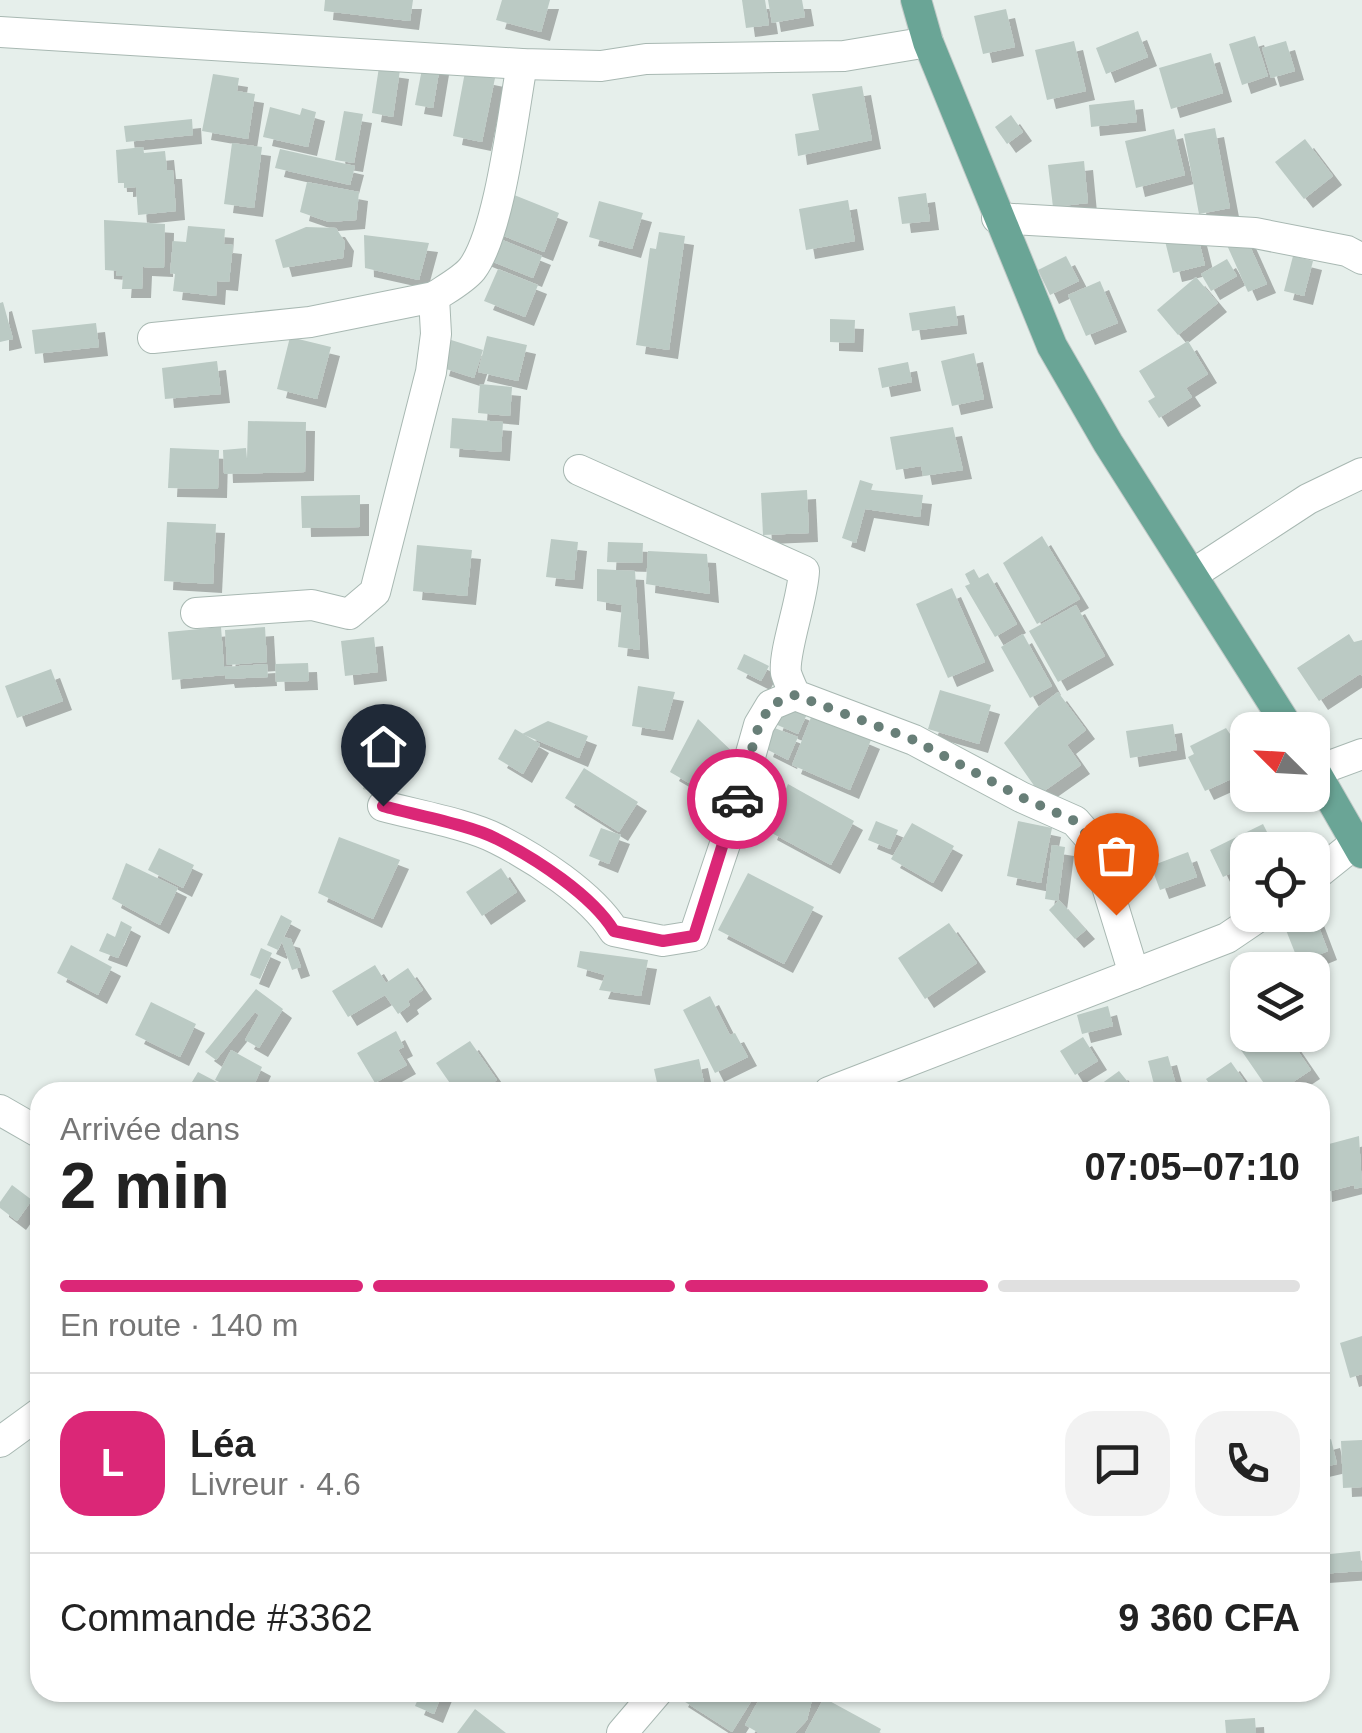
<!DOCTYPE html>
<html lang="fr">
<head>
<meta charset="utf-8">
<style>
  body { margin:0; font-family:Arial,sans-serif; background:#f2f2f2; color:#222; height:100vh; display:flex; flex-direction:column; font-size:38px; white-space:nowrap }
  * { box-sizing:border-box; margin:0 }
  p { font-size:32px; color:#767676 }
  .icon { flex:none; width:55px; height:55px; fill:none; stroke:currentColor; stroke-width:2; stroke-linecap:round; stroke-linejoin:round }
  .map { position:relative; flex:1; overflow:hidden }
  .details { position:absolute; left:30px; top:1082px; width:1300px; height:620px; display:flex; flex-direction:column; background:#fff; border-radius:30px; box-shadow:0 2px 8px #0004 }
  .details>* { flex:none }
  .needle { width:65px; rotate:294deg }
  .fabs { position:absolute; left:1230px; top:712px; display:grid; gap:20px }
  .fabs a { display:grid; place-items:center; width:100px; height:100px; border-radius:20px; background:#fff; box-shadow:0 2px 8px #0004; font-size:50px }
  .pin { position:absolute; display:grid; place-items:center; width:85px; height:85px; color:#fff; margin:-102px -42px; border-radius:50% 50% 50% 0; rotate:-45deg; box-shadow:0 0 10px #0007 }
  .pin .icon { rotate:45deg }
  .courier { position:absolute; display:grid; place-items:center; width:100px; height:100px; margin:-50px; border:8px solid #db2777; border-radius:50%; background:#fff; color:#222; box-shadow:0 2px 12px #0007 }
  .head em { font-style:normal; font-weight:700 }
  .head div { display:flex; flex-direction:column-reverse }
  .head { display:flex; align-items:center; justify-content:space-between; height:170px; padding:0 30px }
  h1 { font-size:65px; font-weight:700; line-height:75px }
  .bar { display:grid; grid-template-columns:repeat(4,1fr); gap:15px 10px; align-content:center; height:120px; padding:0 30px }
  .bar i { height:12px; border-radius:8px; background:#e0e0e0 }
  .bar .selected { background:#db2777 }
  .bar p { grid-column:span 4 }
  .line { display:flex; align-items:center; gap:25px; padding:0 30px; border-top:2px solid #e0e0e0 }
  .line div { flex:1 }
  .round { display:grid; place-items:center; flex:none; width:105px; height:105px; border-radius:30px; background:#f2f2f2 }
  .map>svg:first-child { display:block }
  .building { fill:#bbcac4; filter:url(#shadow) }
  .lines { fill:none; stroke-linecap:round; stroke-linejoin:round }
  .minor-casing { stroke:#a8b8b2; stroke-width:32 }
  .major-casing { stroke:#c2cac8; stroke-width:32 }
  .minor { stroke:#fff; stroke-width:30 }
  .major { stroke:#6aa596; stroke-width:30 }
  .done { stroke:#687f78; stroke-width:10; stroke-dasharray:0 18 }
  .route { stroke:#db2777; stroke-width:12 }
</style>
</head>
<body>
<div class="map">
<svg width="1362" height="1733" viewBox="0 0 1362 1733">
  <defs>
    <filter id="shadow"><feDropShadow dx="9" dy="9" stdDeviation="0" flood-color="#0004"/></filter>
  </defs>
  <rect width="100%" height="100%" fill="#e6efeb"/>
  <g class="building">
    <polygon points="325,0 413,0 410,21 324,11"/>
    <polygon points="502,0 550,0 541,32 496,20"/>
    <polygon points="742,0 765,0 769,25 746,28"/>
    <polygon points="768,0 802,0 805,17 772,23"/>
    <polygon points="1006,9 1015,47 983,54 974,16"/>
    <polygon points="1138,31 1148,57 1106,74 1096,48"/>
    <polygon points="1255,36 1268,76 1242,85 1229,44"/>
    <polygon points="1074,41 1086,91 1047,100 1035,50"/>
    <polygon points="1286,41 1295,71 1271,78 1262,48"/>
    <polygon points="1211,53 1223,93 1171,109 1159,68"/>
    <polygon points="423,64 440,66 433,108 415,105"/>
    <polygon points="379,67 400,70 393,117 372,113"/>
    <polygon points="465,72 495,78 482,142 453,136"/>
    <polygon points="213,74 239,78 237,91 255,94 248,139 202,131"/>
    <polygon points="862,86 872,140 798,156 795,134 819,130 812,94"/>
    <polygon points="1134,100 1137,122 1091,127 1089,105"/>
    <polygon points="270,107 300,115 302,108 316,112 308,147 263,137"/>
    <polygon points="344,111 363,114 354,163 335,160"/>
    <polygon points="1011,115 1023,132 1007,144 995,127"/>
    <polygon points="192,119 193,135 126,142 124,126"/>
    <polygon points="1215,128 1230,208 1199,214 1184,134"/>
    <polygon points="1174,129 1185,175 1136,188 1125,141"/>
    <polygon points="1305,139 1333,176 1304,199 1275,162"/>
    <polygon points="232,143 262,147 254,208 224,204"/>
    <polygon points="143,147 144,153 165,151 167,170 173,170 176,211 138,215 136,187 124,188 124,183 118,183 116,150"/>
    <polygon points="280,149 355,166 350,185 275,168"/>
    <polygon points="1084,161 1088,203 1053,207 1048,165"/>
    <polygon points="307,182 359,192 356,220 329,222 300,212"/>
    <polygon points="497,188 559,213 544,252 481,227"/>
    <polygon points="926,193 930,221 902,224 898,197"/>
    <polygon points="848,200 855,241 806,250 799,209"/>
    <polygon points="599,201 643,213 632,249 589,237"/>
    <polygon points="104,220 165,224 164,268 143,267 142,289 122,289 123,276 116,276 117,271 105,270"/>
    <polygon points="188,226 225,229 224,244 233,245 229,282 217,281 216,296 173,291 175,274 170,273 173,241 186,242"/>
    <polygon points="306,227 336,228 345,242 343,258 283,268 275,240"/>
    <polygon points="480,231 542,256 533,278 471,253"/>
    <polygon points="659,232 685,236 669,350 636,345 650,248 656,249"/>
    <polygon points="1197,233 1205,265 1173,273 1165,241"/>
    <polygon points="364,235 429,243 419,280 365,268"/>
    <polygon points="1245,235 1267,284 1248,292 1226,243"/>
    <polygon points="1066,256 1079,281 1050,295 1038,270"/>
    <polygon points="1293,256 1313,261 1304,296 1284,291"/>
    <polygon points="1227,259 1237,276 1211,291 1201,274"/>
    <polygon points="498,269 538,285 525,317 484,301"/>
    <polygon points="1196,277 1218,303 1178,335 1157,310"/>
    <polygon points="1100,281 1118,323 1086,336 1068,295"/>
    <polygon points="3,302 13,339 0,342 0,303"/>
    <polygon points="955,306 958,325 912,331 909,313"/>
    <polygon points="830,319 855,320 854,343 830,342"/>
    <polygon points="96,323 99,347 35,354 32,330"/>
    <polygon points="487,336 527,345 518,381 478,372"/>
    <polygon points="290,337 331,347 317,399 277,389"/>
    <polygon points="448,339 483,350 474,378 440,367"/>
    <polygon points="1188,341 1208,374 1186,388 1192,397 1159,418 1148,401 1155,397 1139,371"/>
    <polygon points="974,353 984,399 952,406 941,361"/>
    <polygon points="217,361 221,394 165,399 162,368"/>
    <polygon points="908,362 912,382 882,388 878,368"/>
    <polygon points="480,384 512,387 510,416 478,413"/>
    <polygon points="452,418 503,422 501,452 450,448"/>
    <polygon points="248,421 306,422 305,472 224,474 223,450 246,448 247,459"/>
    <polygon points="953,427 963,470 923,476 921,466 896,470 890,437"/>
    <polygon points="170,448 219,450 218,489 168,488"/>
    <polygon points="860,480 873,484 871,490 923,495 920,517 865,509 856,543 842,538"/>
    <polygon points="807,490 809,533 763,535 761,493"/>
    <polygon points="360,495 360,527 302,528 301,496"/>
    <polygon points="167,522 216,524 213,584 164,581"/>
    <polygon points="1042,536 1080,599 1037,624 1003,563"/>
    <polygon points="551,539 578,542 574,580 546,577"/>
    <polygon points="608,542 643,543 642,563 607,562"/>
    <polygon points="417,545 472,550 467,596 413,591"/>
    <polygon points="648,551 707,554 710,594 646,584"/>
    <polygon points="597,569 635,571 640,650 618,647 622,605 597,601"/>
    <polygon points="974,569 979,578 988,573 1017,624 995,637 965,586 970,584 965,574"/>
    <polygon points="952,588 985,662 948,678 916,604"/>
    <polygon points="1076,605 1105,656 1058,682 1029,631"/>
    <polygon points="221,627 224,667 267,664 268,677 226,679 225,675 172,680 168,632"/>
    <polygon points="265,627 267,662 227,665 225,630"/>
    <polygon points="1023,634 1052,686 1030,698 1001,647"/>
    <polygon points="1349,634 1354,642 1362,640 1362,676 1360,674 1319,701 1297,668"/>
    <polygon points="374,637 378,672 345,676 341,641"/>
    <polygon points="744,654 769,666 761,681 737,669"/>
    <polygon points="308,663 309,681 276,682 275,664"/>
    <polygon points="51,669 63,701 17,718 5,686"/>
    <polygon points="638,686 675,692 664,731 632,726"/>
    <polygon points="940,690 991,705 979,744 928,729"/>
    <polygon points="1058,692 1086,730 1067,745 1081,765 1040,794 1004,743 1037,708"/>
    <polygon points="781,704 807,714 798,734 773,723"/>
    <polygon points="812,715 871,740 850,790 792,765"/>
    <polygon points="698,719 739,758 701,790 670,772"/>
    <polygon points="548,721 588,736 579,758 522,734"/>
    <polygon points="1173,724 1177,750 1130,758 1126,731"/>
    <polygon points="772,727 798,737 788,760 764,748"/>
    <polygon points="1226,728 1234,740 1247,772 1205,791 1188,757 1194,754 1190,746"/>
    <polygon points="515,729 540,744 523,774 498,759"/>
    <polygon points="371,756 389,761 380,794 363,789"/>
    <polygon points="584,768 638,802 619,832 565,798"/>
    <polygon points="788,784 854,821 831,865 768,831"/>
    <polygon points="876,821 898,830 890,849 868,840"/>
    <polygon points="1018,821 1052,828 1041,883 1007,876"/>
    <polygon points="912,823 954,846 933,883 891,859"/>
    <polygon points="1263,824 1276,850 1248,850 1248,865 1223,877 1210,850"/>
    <polygon points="601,828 621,835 609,864 589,856"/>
    <polygon points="339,837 400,860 373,919 318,893"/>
    <polygon points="1052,845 1065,847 1058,901 1045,899"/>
    <polygon points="159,848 194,865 183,888 148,870"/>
    <polygon points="1188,852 1197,877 1160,890 1151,866"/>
    <polygon points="126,863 178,888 160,925 112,899"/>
    <polygon points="501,868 517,892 482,916 466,892"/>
    <polygon points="748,873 814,907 784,964 718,930"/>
    <polygon points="1059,900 1086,930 1075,939 1049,910"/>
    <polygon points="1314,914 1328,951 1299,963 1284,925"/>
    <polygon points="281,915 292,921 284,937 291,939 301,967 292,970 282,942 278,950 267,945"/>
    <polygon points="121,921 132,927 118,958 99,951 107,933 115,937"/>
    <polygon points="949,923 977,963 925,999 898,958"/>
    <polygon points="71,945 112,967 98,995 57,973"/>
    <polygon points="261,948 272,953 260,979 250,975"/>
    <polygon points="580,951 648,960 641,996 599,990 605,975 577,967"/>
    <polygon points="375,965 386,983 408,968 423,990 408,1001 410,1005 398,1014 385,995 348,1017 332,991"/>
    <polygon points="256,989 283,1009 259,1048 245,1040 259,1015 255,1012 216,1060 205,1052"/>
    <polygon points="710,996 730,1035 735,1033 748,1057 715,1073 683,1010"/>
    <polygon points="151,1002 196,1024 180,1057 135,1035"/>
    <polygon points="1108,1006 1113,1026 1082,1034 1077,1015"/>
    <polygon points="396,1031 404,1047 398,1050 407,1065 375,1083 357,1053"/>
    <polygon points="1263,1035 1287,1035 1311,1070 1278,1092 1270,1092 1241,1050"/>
    <polygon points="1083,1037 1098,1061 1075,1075 1060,1051"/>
    <polygon points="470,1041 497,1080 478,1092 456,1092 436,1063"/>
    <polygon points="231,1050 262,1067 251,1092 240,1092 215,1080"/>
    <polygon points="1168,1056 1178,1092 1156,1092 1148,1061"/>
    <polygon points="699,1059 706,1092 659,1092 654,1069"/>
    <polygon points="1231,1062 1252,1092 1215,1092 1206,1079"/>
    <polygon points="1119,1071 1136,1092 1090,1092"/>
    <polygon points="198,1072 215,1081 235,1092 186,1092"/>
    <polygon points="1327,1134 1329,1144 1359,1136 1362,1187 1355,1189 1354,1185 1323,1193 1320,1136"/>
    <polygon points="12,1185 32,1200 17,1221 0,1208 0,1202"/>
    <polygon points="1362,1336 1362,1374 1350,1378 1340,1343"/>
    <polygon points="1331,1439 1337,1464 1320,1468 1320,1442"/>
    <polygon points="1362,1440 1362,1487 1343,1488 1341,1441"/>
    <rect x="33" y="1546" width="7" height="61"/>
    <polygon points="1360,1551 1362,1571 1320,1574 1320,1555"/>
    <polygon points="421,1692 443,1692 434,1714 415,1706"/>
    <polygon points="683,1692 757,1692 732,1732 679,1698"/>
    <polygon points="763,1692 814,1692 807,1720 795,1733 759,1733 745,1725"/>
    <polygon points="824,1698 881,1729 879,1733 805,1733"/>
    <polygon points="475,1709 506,1733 457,1733"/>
    <polygon points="1255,1718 1256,1733 1226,1733 1225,1720"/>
  </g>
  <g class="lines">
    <defs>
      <g id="minor">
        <polyline points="0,32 522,64 601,66 646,59 844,56 928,42"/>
        <polyline points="997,218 1255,233 1347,251 1362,259"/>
        <polyline points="153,338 310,322 434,297"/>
        <path d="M579,470L804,571C803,599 783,652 786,673C788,680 792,688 795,695L914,740L1021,797L1075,821L1089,837L1098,857L1134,974"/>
        <polyline points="1193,574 1308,499 1362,473"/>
        <path d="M196,613L312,605L349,614L375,592L431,372L436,334L434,297C446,289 463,280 472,269C500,232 513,113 522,64"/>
        <polyline points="1316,771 1362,754"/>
        <path d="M383,806C416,815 468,824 497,839C535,858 592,895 614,931L663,941L694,936L727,838L759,725L771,705L795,695"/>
        <polyline points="1312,878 1357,842"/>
        <polyline points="829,1092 1227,938 1261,915"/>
        <polyline points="0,1110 40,1133"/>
        <polyline points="0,1442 40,1413"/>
        <polyline points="622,1733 657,1692"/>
      </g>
      <g id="major">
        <polyline points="916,0 928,42 1052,346 1108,443 1290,730"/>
        <polyline points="1312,766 1362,853"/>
      </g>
    </defs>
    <use href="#minor" class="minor-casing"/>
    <use href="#major" class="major-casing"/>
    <use href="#minor" class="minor"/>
    <use href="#major" class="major"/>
  </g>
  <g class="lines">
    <polyline class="done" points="737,799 759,725 771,705 795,695 914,740 1021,797 1075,821 1088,837 1098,857 1116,915"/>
    <path class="route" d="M383,806C414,815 471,825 497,839C535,858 592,895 614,931L663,941L694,936L737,799"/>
  </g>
</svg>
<div class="fabs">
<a><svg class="needle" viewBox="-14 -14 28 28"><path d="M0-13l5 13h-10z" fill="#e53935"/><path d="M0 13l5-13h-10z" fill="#767676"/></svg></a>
<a><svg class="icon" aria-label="locate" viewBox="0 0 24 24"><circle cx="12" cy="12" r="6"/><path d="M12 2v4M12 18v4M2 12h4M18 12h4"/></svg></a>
<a><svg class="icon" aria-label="layers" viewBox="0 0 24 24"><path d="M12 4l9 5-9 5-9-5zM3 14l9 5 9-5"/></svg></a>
</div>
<div class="pin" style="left:1116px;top:915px;background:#ea580c"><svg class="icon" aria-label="bag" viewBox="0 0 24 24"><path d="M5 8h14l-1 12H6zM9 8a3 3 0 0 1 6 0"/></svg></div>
<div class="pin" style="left:383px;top:806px;background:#1f2937"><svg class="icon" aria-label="home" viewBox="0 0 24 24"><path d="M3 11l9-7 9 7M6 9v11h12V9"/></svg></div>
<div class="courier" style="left:737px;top:799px"><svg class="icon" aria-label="car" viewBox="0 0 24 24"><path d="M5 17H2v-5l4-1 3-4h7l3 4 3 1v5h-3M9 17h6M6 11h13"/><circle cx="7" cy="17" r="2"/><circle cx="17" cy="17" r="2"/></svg></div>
<section class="details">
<div class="head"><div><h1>2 min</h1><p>Arrivée dans</p></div><em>07:05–07:10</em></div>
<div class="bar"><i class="selected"></i><i class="selected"></i><i class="selected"></i><i></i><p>En route · 140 m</p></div>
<div class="line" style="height:180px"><b class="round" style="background:#db2777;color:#fff">L</b><div><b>Léa</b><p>Livreur · 4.6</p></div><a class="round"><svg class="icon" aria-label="chat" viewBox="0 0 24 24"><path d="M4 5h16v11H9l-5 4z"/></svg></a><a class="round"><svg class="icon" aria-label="phone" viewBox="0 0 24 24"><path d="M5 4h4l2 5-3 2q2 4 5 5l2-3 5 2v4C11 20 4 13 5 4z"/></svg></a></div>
<div class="line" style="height:130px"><div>Commande #3362</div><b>9 360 CFA</b></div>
</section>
</div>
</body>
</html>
